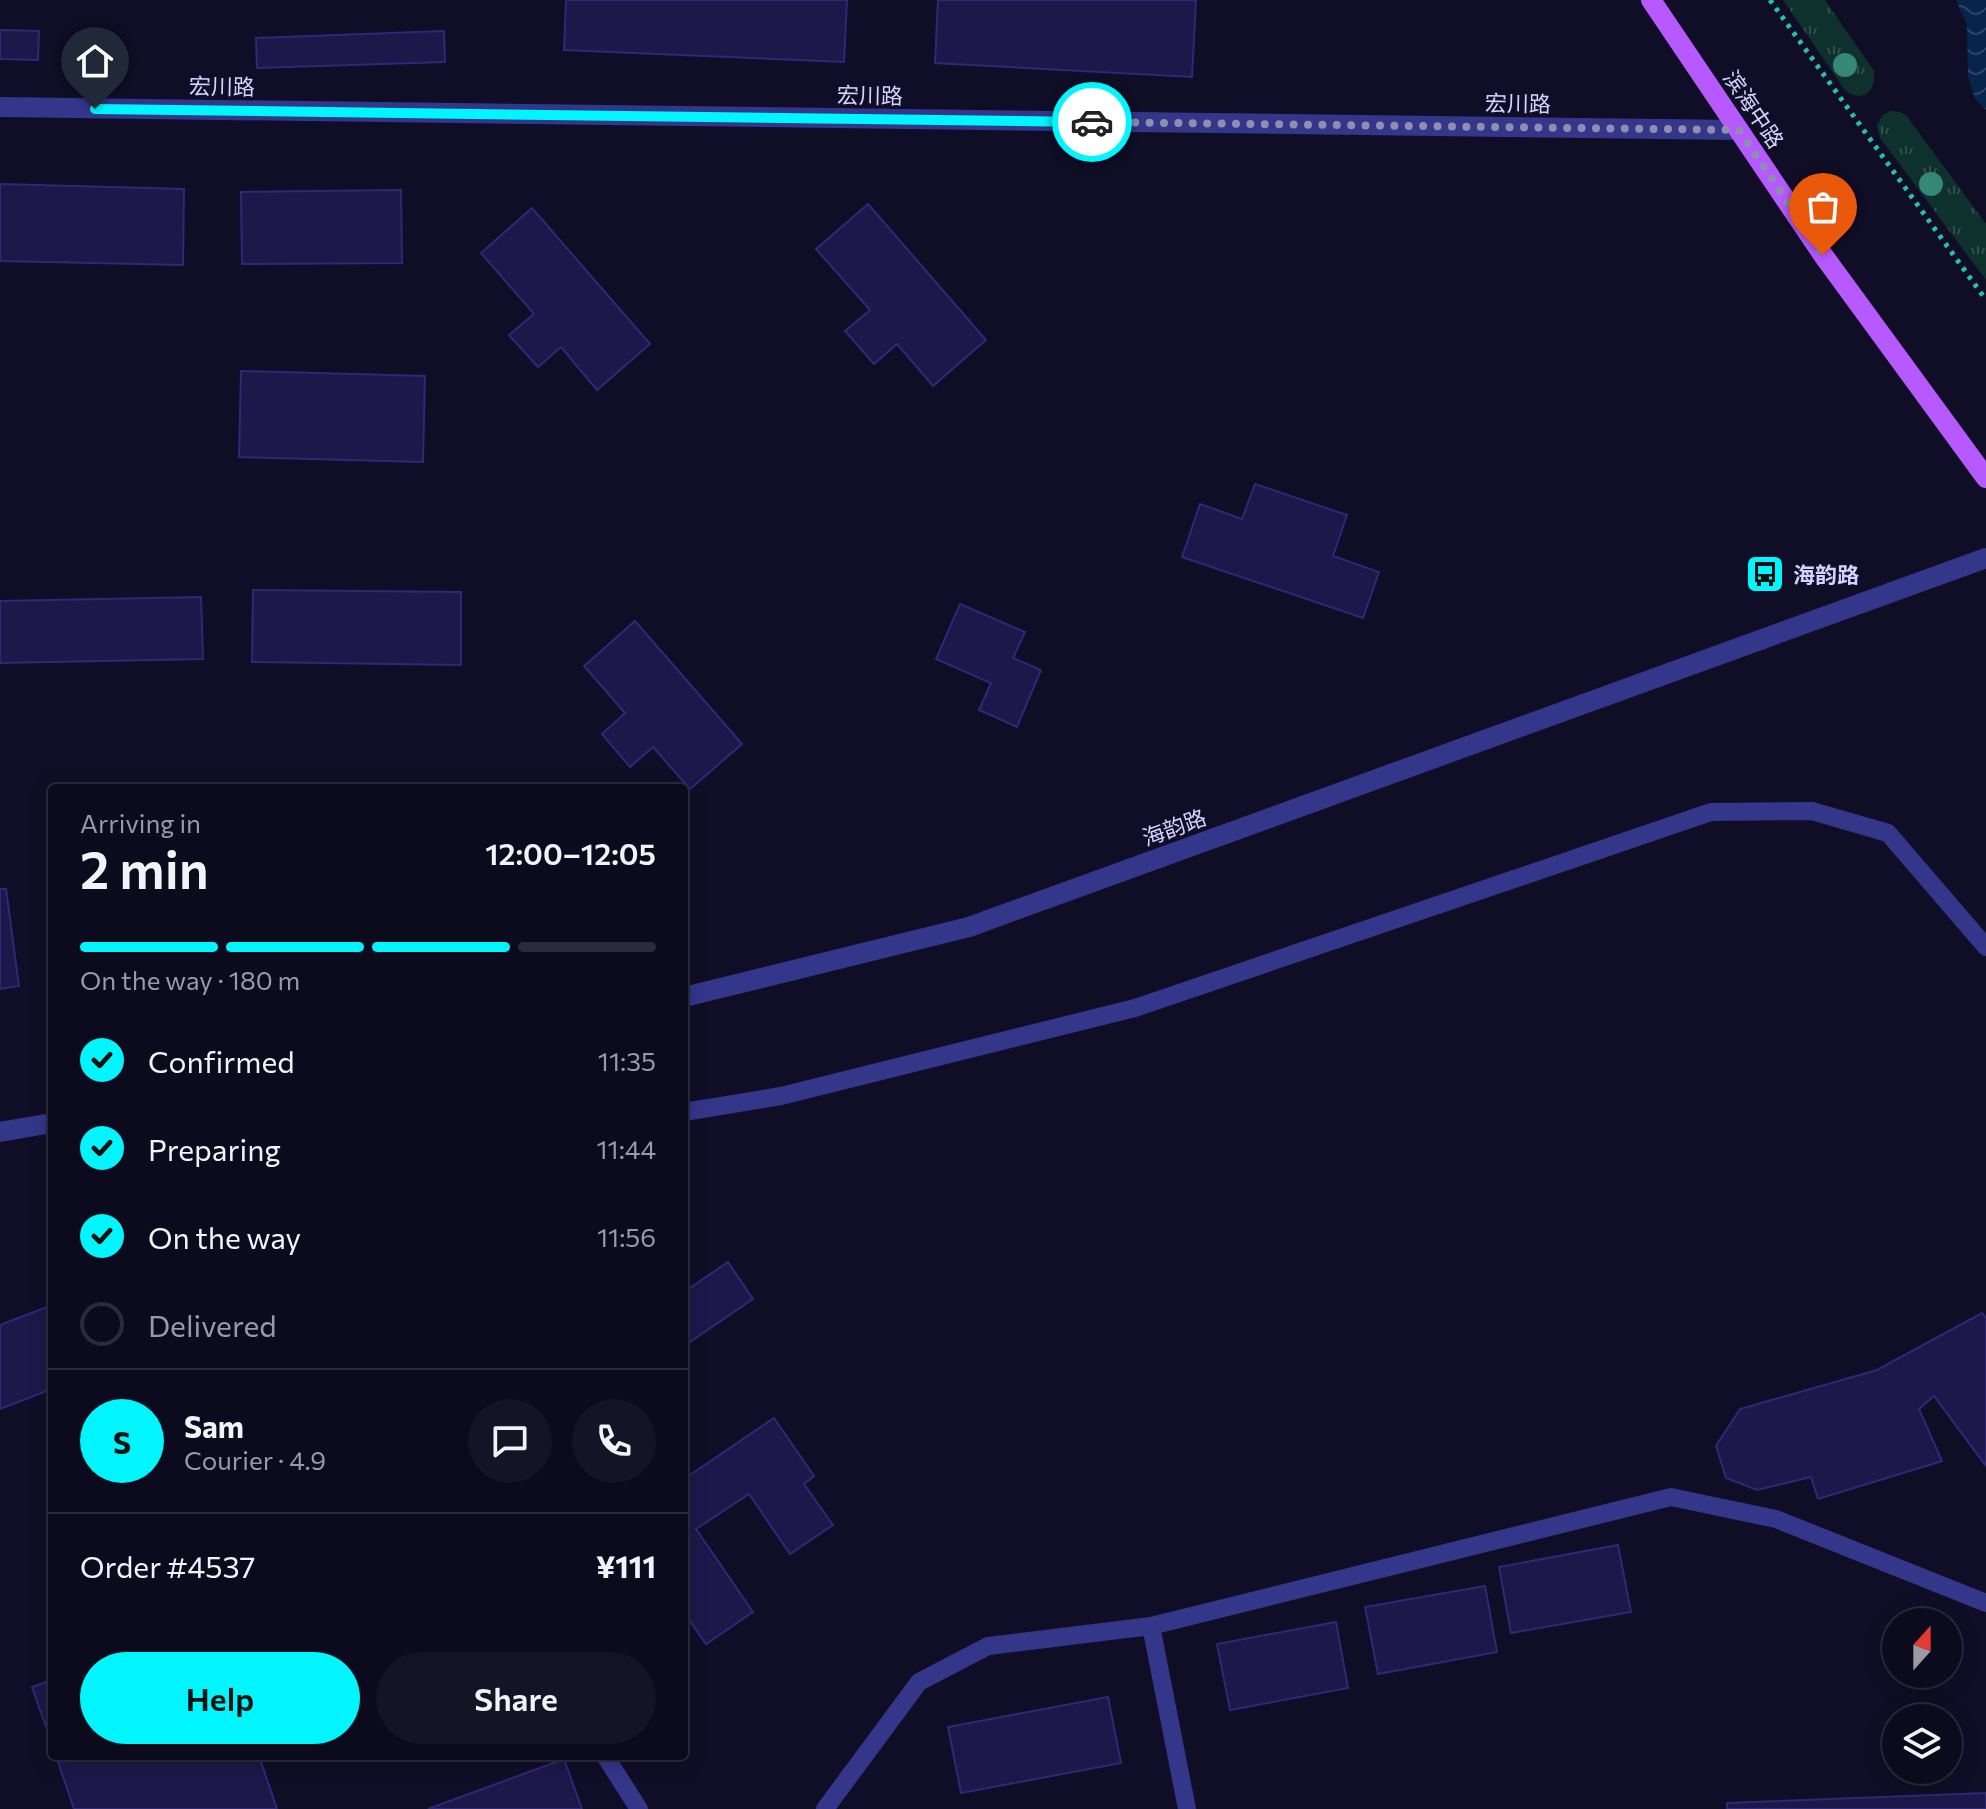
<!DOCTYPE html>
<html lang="en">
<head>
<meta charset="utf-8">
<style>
  body { margin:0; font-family:Commissioner,"Noto Sans SC",sans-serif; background:#151326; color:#f1f3f6; height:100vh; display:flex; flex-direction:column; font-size:30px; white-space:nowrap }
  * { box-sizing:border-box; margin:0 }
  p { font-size:26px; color:#9a9aa4 }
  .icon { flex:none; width:44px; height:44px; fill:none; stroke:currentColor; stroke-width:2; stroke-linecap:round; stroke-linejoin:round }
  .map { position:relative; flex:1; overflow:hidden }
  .details { position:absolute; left:48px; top:784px; width:640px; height:976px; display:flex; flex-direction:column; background:#0c0a1d; border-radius:8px; box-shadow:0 4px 20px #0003,0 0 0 2px #2c2b3b }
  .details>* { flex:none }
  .needle { width:52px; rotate:21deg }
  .fabs { position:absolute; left:1882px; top:1608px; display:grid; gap:16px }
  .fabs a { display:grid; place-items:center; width:80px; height:80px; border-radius:50%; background:#0c0a1d; box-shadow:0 4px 20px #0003,0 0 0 2px #2c2b3b; font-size:40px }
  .pin { position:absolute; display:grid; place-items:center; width:68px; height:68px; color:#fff; margin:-82px -34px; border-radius:50% 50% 50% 0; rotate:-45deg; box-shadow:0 0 8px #0007 }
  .pin .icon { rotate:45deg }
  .courier { position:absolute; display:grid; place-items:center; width:80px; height:80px; margin:-40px; border:6px solid #00f5fd; border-radius:50%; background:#fff; color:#222; box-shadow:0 2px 10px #0007 }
  .summary em { font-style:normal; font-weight:600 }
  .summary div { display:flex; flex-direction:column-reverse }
  .summary { display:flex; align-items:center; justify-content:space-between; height:136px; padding:0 32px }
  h1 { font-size:52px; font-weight:600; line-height:60px }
  .bar { display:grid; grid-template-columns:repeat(4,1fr); gap:12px 8px; align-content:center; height:96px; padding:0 32px }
  .bar i { height:10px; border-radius:6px; background:#2c2b3b }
  .bar .on { background:#00f5fd }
  .bar p { grid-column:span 4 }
  .line { display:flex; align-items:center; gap:20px; padding:0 32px; border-top:2px solid #2c2b3b }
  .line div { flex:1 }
  .round { display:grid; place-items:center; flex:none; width:84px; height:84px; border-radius:42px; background:#151326 }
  ol { padding:0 32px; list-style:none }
  li { display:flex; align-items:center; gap:24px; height:88px }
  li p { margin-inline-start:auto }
  li .icon { padding:8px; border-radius:50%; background:#00f5fd; color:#111; stroke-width:4 }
  li:last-child { color:#9a9aa4 }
  li i { width:44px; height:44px; border:4px solid #2c2b3b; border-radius:50% }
  .cta { display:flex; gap:16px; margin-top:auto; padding:16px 32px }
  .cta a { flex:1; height:92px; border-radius:48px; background:#00f5fd; color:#111; font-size:32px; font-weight:600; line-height:92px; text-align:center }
  .cta a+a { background:#151326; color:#f1f3f6 }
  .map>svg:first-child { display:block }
  .grass { fill:url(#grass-tufts) }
  .water { fill:url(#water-waves) }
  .building { fill:#1e1749; stroke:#322777; stroke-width:2 }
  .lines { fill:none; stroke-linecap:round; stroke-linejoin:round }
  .path { stroke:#24c1ad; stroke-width:5; stroke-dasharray:4 6; stroke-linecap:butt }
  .service { stroke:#34368a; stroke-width:18 }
  .minor { stroke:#34368a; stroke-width:20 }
  .tertiary { stroke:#34368a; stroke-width:20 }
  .primary { stroke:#b659ff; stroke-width:20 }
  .tree { fill:#358778 }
  .done { stroke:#908db3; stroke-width:8; stroke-dasharray:0 14.4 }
  .route { stroke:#00f5fd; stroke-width:10 }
  .labels { text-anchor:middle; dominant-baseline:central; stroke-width:6; stroke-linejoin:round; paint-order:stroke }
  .street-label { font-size:22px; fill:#d5d2ff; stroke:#100d27 }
  .poi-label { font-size:22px; font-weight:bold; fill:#d5d2ff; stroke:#100d27; text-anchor:start }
</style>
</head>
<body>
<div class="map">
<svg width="1986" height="1809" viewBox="0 0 1986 1809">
  <defs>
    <pattern id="grass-tufts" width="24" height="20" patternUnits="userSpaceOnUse" patternTransform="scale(2)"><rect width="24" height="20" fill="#0f312e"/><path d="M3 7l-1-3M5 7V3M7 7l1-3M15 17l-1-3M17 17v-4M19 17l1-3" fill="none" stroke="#314e4d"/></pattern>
    <pattern id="water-waves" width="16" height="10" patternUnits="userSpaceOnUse" patternTransform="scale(2)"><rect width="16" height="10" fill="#07254b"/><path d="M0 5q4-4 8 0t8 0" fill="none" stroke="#2a4466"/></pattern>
  </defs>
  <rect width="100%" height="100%" fill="#100d27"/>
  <g class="grass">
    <path d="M1783,0H1825L1874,71C1876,91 1863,104 1845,90Z"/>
    <polygon points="1890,111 1896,111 1906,115 1986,224 1986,280 1880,138 1877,125 1882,116"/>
  </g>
  <polygon class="water" points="1956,0 1986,0 1986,110 1975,99 1968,76 1967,25"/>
  <g class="building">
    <polygon points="566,0 847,0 844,62 564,50"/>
    <polygon points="938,0 1196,0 1192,77 935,63"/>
    <polygon points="0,30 39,31 38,60 0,59"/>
    <polygon points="444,31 445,62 257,68 256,38"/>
    <polygon points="0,184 184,189 183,265 0,261"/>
    <polygon points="401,190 402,263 242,264 241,192"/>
    <polygon points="868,204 986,340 933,386 897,344 874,364 845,331 870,310 816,249"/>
    <polygon points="532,208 650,344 597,390 561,347 538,367 509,335 534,314 481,253"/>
    <polygon points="241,371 425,376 423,462 239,457"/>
    <polygon points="1255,484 1347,515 1333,556 1379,572 1363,618 1182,557 1200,504 1242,519"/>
    <polygon points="253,590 461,592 461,665 252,662"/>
    <polygon points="201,597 203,659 0,663 0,601"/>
    <polygon points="960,604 1025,632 1013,658 1041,670 1017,727 979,710 991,683 936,659"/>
    <polygon points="635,621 742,744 690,789 653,747 630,767 602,734 625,713 584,666"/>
    <polygon points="0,889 6,889 19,986 0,989"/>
    <polygon points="728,1262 753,1299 684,1346 684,1292"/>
    <polygon points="52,1305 52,1389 0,1409 0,1325"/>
    <polygon points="1982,1313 1986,1318 1986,1466 1934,1396 1919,1409 1942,1461 1818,1499 1811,1477 1757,1490 1726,1478 1716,1446 1740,1409 1877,1370"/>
    <polygon points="774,1418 814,1476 804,1484 833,1525 790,1554 749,1494 696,1529 753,1612 706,1644 689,1620 684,1624 684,1479"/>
    <polygon points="1618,1545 1631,1612 1511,1633 1499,1567"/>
    <polygon points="1485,1586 1497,1652 1378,1674 1365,1607"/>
    <polygon points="1336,1622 1348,1688 1230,1710 1217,1644"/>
    <polygon points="52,1680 52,1744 32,1687"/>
    <polygon points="1108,1697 1121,1763 961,1793 948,1727"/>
    <polygon points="56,1756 259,1756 277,1809 74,1809"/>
    <polygon points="564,1759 582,1809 428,1809"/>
    <polygon points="1986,1793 1986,1809 1727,1809 1727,1803"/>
  </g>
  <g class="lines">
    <polyline class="path" points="1770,0 1986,300"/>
    <g class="service">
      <polyline points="684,1112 781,1096 1135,1008 1711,812 1812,811 1888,833 1986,947"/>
      <polyline points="1151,1626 1187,1809"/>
      <polyline points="605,1756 639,1809"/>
      <polyline points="825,1809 919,1682 988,1646 1151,1626 1671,1497 1776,1519 1986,1603"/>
    </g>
    <polyline class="minor" points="0,107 1739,130"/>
    <g class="tertiary">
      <polyline points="684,997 969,927 1986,558"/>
      <polyline points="0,1132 52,1123"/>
    </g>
    <polyline class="primary" points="1651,0 1823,255 1986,478"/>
  </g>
  <g class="tree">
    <circle cx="1845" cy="65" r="12"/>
    <circle cx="1931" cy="184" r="12"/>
  </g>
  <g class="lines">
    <polyline class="done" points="1092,122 1739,130 1823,255"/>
    <polyline class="route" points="95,109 1092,122"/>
  </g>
  <defs>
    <symbol id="bus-square" viewBox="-11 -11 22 22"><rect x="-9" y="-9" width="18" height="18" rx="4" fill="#00f5fd" stroke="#100d27"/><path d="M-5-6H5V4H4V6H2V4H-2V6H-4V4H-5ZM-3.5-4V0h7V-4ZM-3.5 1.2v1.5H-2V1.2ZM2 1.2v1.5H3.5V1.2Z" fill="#111"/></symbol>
  </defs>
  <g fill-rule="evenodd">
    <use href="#bus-square" x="1743" y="552" width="44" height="44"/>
  </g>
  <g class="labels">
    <g class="street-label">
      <text transform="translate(222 86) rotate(1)">宏川路</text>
      <text transform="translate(870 95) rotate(1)">宏川路</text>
      <text transform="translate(1518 103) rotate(1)">宏川路</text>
      <text transform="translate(1754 109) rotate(56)">滨海中路</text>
      <text transform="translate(1174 827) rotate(-20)">海韵路</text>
    </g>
    <g class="poi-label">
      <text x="1793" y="574">海韵路</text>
    </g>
  </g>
</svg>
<div class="fabs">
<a><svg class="needle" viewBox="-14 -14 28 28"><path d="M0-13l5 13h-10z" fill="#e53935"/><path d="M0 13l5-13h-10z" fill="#9a9aa4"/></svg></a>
<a><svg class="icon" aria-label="layers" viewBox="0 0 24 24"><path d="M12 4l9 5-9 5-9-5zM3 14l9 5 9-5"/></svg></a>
</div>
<div class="pin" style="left:1823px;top:255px;background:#ea580c"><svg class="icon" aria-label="bag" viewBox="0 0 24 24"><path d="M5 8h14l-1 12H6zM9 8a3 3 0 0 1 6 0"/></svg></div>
<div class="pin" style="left:95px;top:109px;background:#1f2937"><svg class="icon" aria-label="home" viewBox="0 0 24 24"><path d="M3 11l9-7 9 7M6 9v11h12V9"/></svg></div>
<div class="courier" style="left:1092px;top:122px"><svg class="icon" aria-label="car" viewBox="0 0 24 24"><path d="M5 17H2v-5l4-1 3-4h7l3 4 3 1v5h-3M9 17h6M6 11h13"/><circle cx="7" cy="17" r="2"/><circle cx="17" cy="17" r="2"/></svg></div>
<section class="details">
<div class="summary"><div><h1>2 min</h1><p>Arriving in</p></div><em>12:00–12:05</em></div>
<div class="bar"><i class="on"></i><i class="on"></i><i class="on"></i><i></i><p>On the way · 180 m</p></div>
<ol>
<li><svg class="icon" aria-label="check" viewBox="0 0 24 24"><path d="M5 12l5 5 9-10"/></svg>Confirmed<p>11:35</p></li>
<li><svg class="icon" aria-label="check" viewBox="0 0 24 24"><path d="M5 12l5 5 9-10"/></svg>Preparing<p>11:44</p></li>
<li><svg class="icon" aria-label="check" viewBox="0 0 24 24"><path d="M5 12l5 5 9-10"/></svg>On the way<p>11:56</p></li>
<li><i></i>Delivered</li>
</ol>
<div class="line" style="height:144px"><b class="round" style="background:#00f5fd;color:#111">S</b><div><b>Sam</b><p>Courier · 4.9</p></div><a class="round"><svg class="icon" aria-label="chat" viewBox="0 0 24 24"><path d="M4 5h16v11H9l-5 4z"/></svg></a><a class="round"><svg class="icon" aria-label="phone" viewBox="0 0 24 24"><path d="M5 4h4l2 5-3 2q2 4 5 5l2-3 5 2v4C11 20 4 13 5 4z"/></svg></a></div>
<div class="line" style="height:104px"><div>Order #4537</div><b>¥111</b></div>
<div class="cta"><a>Help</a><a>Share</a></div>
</section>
</div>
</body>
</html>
